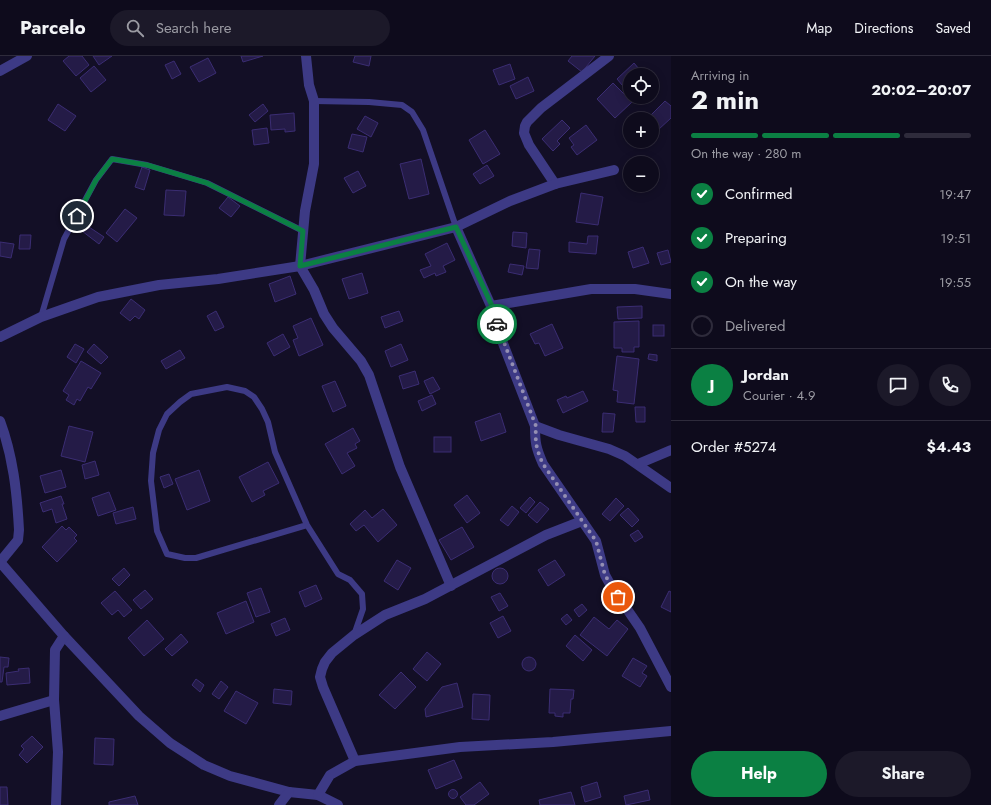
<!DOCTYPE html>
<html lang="en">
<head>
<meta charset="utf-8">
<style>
  body { margin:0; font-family:Jost,sans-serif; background:#1c1929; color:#f1f3f6; height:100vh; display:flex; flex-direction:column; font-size:15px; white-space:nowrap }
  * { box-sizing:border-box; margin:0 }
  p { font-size:13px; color:#9b9ba3 }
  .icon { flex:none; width:22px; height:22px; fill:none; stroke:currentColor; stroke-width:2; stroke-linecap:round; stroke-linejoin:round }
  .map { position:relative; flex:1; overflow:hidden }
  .drawer { display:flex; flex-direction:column; background:#0e0b1c; width:320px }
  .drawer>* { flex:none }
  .tools { position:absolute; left:623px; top:12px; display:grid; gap:8px }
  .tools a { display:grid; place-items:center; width:36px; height:36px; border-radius:50%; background:#0e0b1c; box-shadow:0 2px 10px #0003,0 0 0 1px #2e2b3b; font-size:20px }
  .pin { position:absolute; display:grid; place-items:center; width:34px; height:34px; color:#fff; margin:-17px; border:2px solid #fff; border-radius:50%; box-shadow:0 1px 4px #0007 }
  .courier { position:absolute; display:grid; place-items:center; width:40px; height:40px; margin:-20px; border:3px solid #0b8043; border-radius:50%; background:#fff; color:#222; box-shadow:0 1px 5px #0007 }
  .overview em { font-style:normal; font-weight:700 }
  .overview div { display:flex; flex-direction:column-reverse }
  .overview { display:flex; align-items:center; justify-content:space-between; height:68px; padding:0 20px }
  h1 { font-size:26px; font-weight:700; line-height:30px }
  .bar { display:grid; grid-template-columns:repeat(4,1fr); gap:6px 4px; align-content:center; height:48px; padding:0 20px }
  .bar i { height:5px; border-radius:3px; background:#2e2b3b }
  .bar .active { background:#0b8043 }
  .bar p { grid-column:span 4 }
  .line { display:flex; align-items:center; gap:10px; padding:0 20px; border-top:1px solid #2e2b3b }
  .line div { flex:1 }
  .round { display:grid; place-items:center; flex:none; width:42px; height:42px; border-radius:21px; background:#1c1929 }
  ol { padding:0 20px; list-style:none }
  li { display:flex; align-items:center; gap:12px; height:44px }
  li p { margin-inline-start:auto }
  li .icon { padding:4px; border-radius:50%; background:#0b8043; color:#fff; stroke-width:4 }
  li:last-child { color:#9b9ba3 }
  li i { width:22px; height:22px; border:2px solid #2e2b3b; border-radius:50% }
  .primary-button { display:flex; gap:8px; margin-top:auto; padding:8px 20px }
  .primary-button a { flex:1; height:46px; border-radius:24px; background:#0b8043; color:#fff; font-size:16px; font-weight:700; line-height:46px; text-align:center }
  .primary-button a+a { background:#1c1929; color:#f1f3f6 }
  header { display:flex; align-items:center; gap:24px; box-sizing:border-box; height:56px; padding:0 20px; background:#0e0b1c; border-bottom:1px solid #2e2b3b }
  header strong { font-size:19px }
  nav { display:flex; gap:22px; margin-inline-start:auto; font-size:14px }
  .search { width:280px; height:36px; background:#1c1929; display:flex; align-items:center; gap:10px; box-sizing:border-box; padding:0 14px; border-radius:22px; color:#9b9ba3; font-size:15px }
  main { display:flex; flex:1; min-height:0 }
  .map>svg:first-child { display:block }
  .building { fill:#241b47; stroke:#3b2d73 }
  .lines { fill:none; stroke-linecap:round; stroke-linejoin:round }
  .service { stroke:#3d3a85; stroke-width:6 }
  .minor { stroke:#3d3a85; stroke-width:10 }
  .tertiary { stroke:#3d3a85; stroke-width:10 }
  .done { stroke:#948fb3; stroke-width:4; stroke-dasharray:0 7.2 }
  .route { stroke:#0b8043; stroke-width:5 }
</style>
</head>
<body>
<header>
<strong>Parcelo</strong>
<div class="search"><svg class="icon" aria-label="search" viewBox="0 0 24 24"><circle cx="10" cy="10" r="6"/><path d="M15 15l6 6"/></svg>Search here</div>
<nav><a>Map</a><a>Directions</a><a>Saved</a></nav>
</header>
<main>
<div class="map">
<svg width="671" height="749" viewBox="0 0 671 749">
  <rect width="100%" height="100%" fill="#130f26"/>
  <g class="building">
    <polygon points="69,0 82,0 89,9 76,20 63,5"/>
    <polygon points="93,0 112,0 99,9"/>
    <polygon points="241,0 263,0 243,6"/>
    <polygon points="355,0 371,0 369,10 353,6"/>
    <polygon points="572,0 595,0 582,16 568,5"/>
    <polygon points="208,2 216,17 199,26 190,11"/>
    <polygon points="174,5 181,18 172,23 165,9"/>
    <polygon points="634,7 644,19 630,19 630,35 628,36 617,23"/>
    <polygon points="510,8 515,23 499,29 493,14"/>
    <polygon points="94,10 106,24 91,36 80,22"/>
    <polygon points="528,21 534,35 516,43 510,30"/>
    <polygon points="613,27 632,46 615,62 597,43"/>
    <polygon points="665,45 671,50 671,62 658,74 652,69 652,63 647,63"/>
    <polygon points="58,48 76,60 65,75 48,64"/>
    <polygon points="263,48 268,55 255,66 249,59"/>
    <polygon points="294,57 295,75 285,76 285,73 271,74 270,59"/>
    <polygon points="365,60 378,67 371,81 357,73"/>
    <polygon points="562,64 570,72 557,85 560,88 553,95 542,83"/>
    <polygon points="586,69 597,84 577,99 571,91 574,89 569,82"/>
    <polygon points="267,72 269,87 254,89 252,74"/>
    <polygon points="485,74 500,98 483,108 469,84"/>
    <polygon points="352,78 367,81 363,96 348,92"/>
    <polygon points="421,103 429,138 409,143 400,108"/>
    <polygon points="487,109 494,120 480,128 473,118"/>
    <polygon points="142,111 150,114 144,134 135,131"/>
    <polygon points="358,115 366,130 353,137 344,122"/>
    <polygon points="166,134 186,135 184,160 164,159"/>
    <polygon points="581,137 603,141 598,169 576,166"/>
    <polygon points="228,141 240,150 231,161 219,152"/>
    <polygon points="125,153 137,162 117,186 106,177"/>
    <polygon points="86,169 104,181 99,188 82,175"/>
    <polygon points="513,176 527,177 526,192 512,190"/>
    <polygon points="20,179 31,179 30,193 19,193"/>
    <polygon points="588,180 598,180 596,198 569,196 569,186 587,188"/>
    <polygon points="0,186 14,188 11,202 0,200"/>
    <polygon points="447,187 455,204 443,210 446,216 436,220 435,217 424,222 420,214 431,210 425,198"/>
    <polygon points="643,191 649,207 633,212 628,196"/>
    <polygon points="529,193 540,194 538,213 526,212"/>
    <polygon points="668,194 671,206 661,209 657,197"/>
    <polygon points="510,208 524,210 522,219 508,216"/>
    <polygon points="362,217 368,237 349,243 342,223"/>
    <polygon points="290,220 296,238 275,246 269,228"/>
    <polygon points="131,243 145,254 139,263 135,260 130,265 120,257"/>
    <polygon points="642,250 642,262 618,263 617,251"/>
    <polygon points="216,255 224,271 215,275 207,260"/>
    <polygon points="399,255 403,265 385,272 381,261"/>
    <polygon points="311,262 323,289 299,300 293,284 298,282 293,270"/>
    <polygon points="639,265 639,291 634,291 634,296 622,296 622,292 614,292 614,266"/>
    <polygon points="552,268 563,292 545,300 539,287 535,288 530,278"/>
    <rect x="653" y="269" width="11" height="11"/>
    <polygon points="283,278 290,291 274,300 267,287"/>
    <polygon points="75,288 84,293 76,307 67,301"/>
    <polygon points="94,288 108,301 101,308 87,296"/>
    <polygon points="401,288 408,304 391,311 385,295"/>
    <polygon points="180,294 185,302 166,313 161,305"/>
    <polygon points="649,298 657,299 657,305 648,303"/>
    <polygon points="617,300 639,303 634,348 617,346 618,335 613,334"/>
    <polygon points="81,305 101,317 91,333 88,331 80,345 77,343 74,349 66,344 69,339 63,335"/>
    <polygon points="415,315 419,328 403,333 399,320"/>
    <polygon points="433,321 440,333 430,338 424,325"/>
    <polygon points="335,325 346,350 333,356 322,330"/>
    <polygon points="583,335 588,345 563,357 557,344 566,340 567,342"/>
    <polygon points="432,339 436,348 422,355 418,345"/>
    <polygon points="635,351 645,351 645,366 636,366"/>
    <polygon points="500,357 506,376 481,385 475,366"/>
    <polygon points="603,357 615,358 613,376 602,376"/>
    <polygon points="69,370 93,376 85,406 61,400"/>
    <polygon points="353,372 360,385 355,388 357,392 347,397 355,410 342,418 325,388"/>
    <rect x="434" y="381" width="17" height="15"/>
    <polygon points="95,405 99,419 85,423 82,409"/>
    <polygon points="268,406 279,427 263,435 265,439 252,446 239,421"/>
    <polygon points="61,414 66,431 45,437 40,420"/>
    <polygon points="199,414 210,445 187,454 175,423"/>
    <polygon points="169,418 173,428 164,432 160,421"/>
    <polygon points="109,436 116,454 98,460 92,442"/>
    <polygon points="467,439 480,457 467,467 454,449"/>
    <polygon points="61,440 64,448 62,448 67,463 56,467 52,453 43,456 40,447"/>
    <polygon points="530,441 535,446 526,457 520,452"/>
    <polygon points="616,442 624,450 610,465 602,458"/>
    <polygon points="540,446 549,453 537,467 528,459"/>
    <polygon points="512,450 519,456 508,470 500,464"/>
    <polygon points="133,451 136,463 116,468 113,457"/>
    <polygon points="628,452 639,464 632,471 620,459"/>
    <polygon points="383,453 397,469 378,486 364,469 356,475 350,468 365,454 372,462"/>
    <polygon points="62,470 66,474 69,471 77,479 74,482 77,485 57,506 42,491"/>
    <polygon points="462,471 474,491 451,504 439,484"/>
    <polygon points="638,474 643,481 635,486 630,479"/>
    <polygon points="397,504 411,512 398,534 384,525"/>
    <polygon points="555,504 565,519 548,530 538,514"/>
    <polygon points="124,512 130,519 119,530 112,523"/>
    <circle cx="500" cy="520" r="8"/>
    <polygon points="316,529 322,543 305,551 299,536"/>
    <polygon points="261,532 270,556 256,561 247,537"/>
    <polygon points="145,534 153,543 141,553 133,544"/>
    <polygon points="115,535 132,554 124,561 118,554 112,559 101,547"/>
    <polygon points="669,535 671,536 671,556 661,551"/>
    <polygon points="500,537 508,550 499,555 491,541"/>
    <polygon points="246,545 254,566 226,578 217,557"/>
    <polygon points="582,548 587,554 579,561 574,554"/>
    <polygon points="567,558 572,564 566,569 561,563"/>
    <polygon points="503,560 511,575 498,582 490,567"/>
    <polygon points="594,561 609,573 617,564 628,573 607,600 580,579"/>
    <polygon points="285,562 290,574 276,580 271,568"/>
    <polygon points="147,564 164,583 144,600 128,582"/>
    <polygon points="181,578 188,586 172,600 165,593"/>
    <polygon points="575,579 592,594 583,605 566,590"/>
    <polygon points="427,596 441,608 427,625 413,613"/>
    <circle cx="529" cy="608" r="7"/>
    <polygon points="0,601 9,602 8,611 4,611 2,626 0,626"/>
    <polygon points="633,602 647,610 642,617 647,620 640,631 622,620"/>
    <polygon points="29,612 30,627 7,629 6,617 19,615 18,613"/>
    <polygon points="401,616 416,631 395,653 379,639"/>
    <polygon points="196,623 204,629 200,636 192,629"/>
    <polygon points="221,625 228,631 219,643 212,638"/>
    <polygon points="457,627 463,651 426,661 425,653 442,631"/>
    <polygon points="274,633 292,635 291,649 273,647"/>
    <polygon points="550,633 574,634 573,643 571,643 570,657 563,657 563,661 555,660 555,657 549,657"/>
    <polygon points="236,635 258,647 246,668 224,655"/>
    <polygon points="473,638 490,639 489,664 472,663"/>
    <polygon points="32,680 43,691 27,707 19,699 24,693 21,690"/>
    <polygon points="95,682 114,683 113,709 94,708"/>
    <polygon points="454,704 462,722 436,733 428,714"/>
    <polygon points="480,726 489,738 474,749 466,749 460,741"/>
    <polygon points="597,726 601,741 585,746 581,731"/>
    <polygon points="0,731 7,731 8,749 0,749"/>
    <circle cx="453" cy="738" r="4.5"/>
    <polygon points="648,734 650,744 626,749 624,740"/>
    <polygon points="571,736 575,749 540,749 539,744"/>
    <polygon points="135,740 138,749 109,749 109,746"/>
  </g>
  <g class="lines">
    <g class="service">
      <polyline points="314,45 369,46 402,49 412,56 423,74 456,171"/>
      <polyline points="41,261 64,183 96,124 112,103 147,109 207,127 303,175"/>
      <polyline points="307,469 196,502 185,502 167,498 157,475 151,425 153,397 159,374 167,358 180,346 191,338 227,331 245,335 254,341 262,353 268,366 275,396 307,469 338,518 350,524 362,538 363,553 354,579"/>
    </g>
    <g class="minor">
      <polyline points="306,0 309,29 314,45 314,108 305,155 300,210 314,234 324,258 333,272 361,305 369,319 400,411 451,530"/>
      <polyline points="0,15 27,0"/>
      <polyline points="555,128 529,89 524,77 525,70 527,66 541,52 609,0"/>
      <path d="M456,171L491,250L499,277L535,370C535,387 536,392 543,408L596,485L605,519L611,530L640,572L671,631"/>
      <polyline points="491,250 591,233 635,233 671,238"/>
      <polyline points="0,281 41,261 98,241 159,229 218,223 300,210 456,171 510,145 555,128 614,114"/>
      <path d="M0,365C13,400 17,436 19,474L18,484L0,506"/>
      <polyline points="535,370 559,379 609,393 625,400 671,432"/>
      <polyline points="638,408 671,394"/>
      <polyline points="64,580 139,660 170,687 204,709 230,720 289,736 318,739 338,749"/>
      <polyline points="0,660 54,644"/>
      <polyline points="355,705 323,631 320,621 322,613 325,606 332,597 354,579 385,559 425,543 546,479 582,465"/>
      <polyline points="318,739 330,719 355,705 460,691 553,686 671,675"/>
      <polyline points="279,749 289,736"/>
    </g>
    <polyline class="tertiary" points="0,506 64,580 55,594 54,644 58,696 56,749"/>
  </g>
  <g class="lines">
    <path class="done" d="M497,268L536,370C535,387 536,392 543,408L596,485L605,519L618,541"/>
    <polyline class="route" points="77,160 96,124 112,103 147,109 207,127 303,175 300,210 456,171 492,250 497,268"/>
  </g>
</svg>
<div class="tools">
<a><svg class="icon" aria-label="locate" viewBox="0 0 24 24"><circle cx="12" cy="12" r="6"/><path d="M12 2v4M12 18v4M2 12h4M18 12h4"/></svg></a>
<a>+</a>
<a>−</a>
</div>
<div class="pin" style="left:618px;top:541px;background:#ea580c"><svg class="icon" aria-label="bag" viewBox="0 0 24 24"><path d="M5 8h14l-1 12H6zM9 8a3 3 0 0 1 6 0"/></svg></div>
<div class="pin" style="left:77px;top:160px;background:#1f2937"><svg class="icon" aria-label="home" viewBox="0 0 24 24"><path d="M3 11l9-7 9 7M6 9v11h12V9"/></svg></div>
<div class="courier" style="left:497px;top:268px"><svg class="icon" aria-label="car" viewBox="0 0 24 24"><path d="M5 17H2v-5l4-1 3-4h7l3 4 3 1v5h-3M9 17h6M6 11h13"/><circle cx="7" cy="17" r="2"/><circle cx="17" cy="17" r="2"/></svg></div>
</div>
<section class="drawer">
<div class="overview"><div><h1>2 min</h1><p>Arriving in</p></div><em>20:02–20:07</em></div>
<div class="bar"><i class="active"></i><i class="active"></i><i class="active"></i><i></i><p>On the way · 280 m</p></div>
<ol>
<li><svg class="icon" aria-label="check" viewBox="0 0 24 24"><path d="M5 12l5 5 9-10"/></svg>Confirmed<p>19:47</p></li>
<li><svg class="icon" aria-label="check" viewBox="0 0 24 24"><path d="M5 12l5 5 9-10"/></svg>Preparing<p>19:51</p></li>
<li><svg class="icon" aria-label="check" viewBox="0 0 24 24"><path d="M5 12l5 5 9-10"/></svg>On the way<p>19:55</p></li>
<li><i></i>Delivered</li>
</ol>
<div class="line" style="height:72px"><b class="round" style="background:#0b8043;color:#fff">J</b><div><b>Jordan</b><p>Courier · 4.9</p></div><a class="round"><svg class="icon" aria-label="chat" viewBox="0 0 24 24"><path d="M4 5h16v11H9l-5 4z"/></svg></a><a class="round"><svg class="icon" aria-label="phone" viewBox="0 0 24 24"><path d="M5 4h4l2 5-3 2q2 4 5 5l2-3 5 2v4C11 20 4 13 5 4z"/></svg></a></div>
<div class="line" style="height:52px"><div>Order #5274</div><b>$4.43</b></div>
<div class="primary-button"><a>Help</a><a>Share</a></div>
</section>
</main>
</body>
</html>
